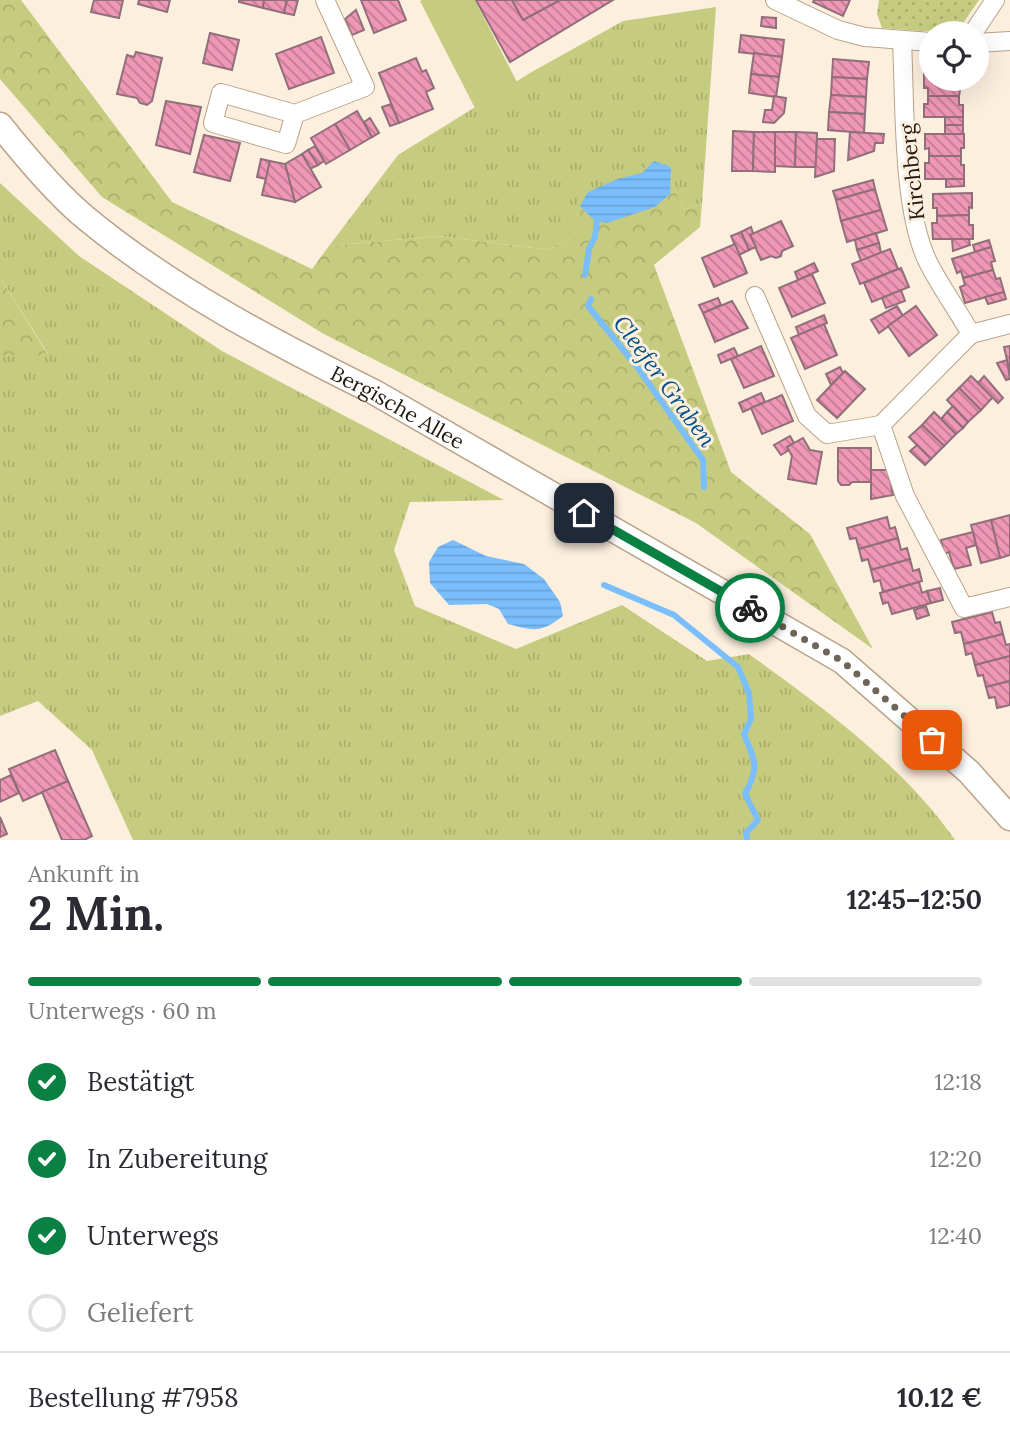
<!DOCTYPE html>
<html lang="de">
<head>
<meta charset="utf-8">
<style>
  body { margin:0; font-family:Lora,serif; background:#f2f2f3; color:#2b2b33; height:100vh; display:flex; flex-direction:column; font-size:26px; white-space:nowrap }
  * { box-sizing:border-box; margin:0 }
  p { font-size:23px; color:#7c7c81 }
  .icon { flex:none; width:38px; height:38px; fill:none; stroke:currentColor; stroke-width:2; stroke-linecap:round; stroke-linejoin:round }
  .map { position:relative; height:840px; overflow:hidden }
  .side { display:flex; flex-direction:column; background:#fff; flex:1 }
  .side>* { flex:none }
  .buttons { position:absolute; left:919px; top:21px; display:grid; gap:14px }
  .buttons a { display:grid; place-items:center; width:70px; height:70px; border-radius:50%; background:#fff; box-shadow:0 7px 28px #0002; font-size:35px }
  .pin { position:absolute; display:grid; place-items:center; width:60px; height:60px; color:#fff; margin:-30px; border-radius:14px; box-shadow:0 4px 10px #0006 }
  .courier { position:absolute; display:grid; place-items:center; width:70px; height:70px; margin:-35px; border:5px solid #0b8043; border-radius:50%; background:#fff; color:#222; box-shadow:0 2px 9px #0007 }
  .headline em { font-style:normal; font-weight:800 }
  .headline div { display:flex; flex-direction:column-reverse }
  .headline { display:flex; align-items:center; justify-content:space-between; height:119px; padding:0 28px }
  h1 { font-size:46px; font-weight:800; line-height:52px }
  .bar { display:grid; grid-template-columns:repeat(4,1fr); gap:10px 7px; align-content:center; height:84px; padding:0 28px }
  .bar i { height:9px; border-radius:5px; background:#e1e1e2 }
  .bar .active { background:#0b8043 }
  .bar p { grid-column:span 4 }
  .line { display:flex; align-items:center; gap:18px; padding:0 28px; border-top:2px solid #e1e1e2 }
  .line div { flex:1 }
  ol { padding:0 28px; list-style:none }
  li { display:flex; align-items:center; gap:21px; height:77px }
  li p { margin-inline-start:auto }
  li .icon { padding:7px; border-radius:50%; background:#0b8043; color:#fff; stroke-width:4 }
  li:last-child { color:#7c7c81 }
  li i { width:38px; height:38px; border:4px solid #e1e1e2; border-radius:50% }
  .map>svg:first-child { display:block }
  .grass { fill:url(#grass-tufts) }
  .forest { fill:url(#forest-crowns) }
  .park { fill:url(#park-dots) }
  .pitch { fill:#c6cc7f }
  .water { fill:url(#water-rules) }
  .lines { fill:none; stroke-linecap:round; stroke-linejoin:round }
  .stream { stroke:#7abefd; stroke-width:6 }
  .building { fill:url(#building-back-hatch); stroke:#916f7a; stroke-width:2 }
  .street-casing { stroke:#b9a389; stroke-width:20 }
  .secondary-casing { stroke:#b9a389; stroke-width:27 }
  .street { stroke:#fff; stroke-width:18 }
  .secondary { stroke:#fff; stroke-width:24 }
  .done { stroke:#6e6457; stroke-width:7; stroke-dasharray:0 12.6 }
  .route { stroke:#0b8043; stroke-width:9 }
  .labels { text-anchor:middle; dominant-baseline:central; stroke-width:6; stroke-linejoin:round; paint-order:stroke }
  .street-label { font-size:21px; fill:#21190f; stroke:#fcefde }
  .water-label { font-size:23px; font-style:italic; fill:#005089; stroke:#fcefde }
</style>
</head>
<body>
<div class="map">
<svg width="1010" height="840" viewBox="0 0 1010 840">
  <defs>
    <pattern id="grass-tufts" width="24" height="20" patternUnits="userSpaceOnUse" patternTransform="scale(1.75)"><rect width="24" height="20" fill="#c6cc7f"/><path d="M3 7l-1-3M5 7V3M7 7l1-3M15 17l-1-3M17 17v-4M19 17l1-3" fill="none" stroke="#aaaf6d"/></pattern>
    <pattern id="forest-crowns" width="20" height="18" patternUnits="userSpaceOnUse" patternTransform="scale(1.75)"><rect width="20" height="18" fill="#c6cc7f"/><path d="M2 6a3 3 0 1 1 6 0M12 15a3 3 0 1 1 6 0" fill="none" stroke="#aaaf6d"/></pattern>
    <pattern id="park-dots" width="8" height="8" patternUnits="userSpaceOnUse" patternTransform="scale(1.75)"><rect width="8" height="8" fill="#c6cc7f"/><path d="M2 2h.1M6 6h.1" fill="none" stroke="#aaaf6d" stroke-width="1.8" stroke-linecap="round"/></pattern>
    <pattern id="water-rules" width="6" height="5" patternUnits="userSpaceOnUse" patternTransform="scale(1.75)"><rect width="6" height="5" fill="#7abefd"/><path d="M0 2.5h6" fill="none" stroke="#69a3d8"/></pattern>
    <pattern id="building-back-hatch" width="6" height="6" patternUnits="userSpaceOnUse" patternTransform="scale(1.75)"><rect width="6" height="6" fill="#f097b7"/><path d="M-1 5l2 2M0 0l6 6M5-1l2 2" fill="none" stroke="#c27a93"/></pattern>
  </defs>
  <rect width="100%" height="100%" fill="#fcefde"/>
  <g class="grass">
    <polygon points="716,7 702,203 684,210 667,172 549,250 438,236 329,246 398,155 530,73 623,21"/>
    <path d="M0,183L79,256L222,351L504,500L410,502L394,550L415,606L516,649L622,605L707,661L749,654C821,706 904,766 955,840H133L92,750L38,701L0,716V356L48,354L0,277Z"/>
  </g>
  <g class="forest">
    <polygon points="0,0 21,0 172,202 312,269 329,246 438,236 549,250 576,232 578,200 643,163 667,172 684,210 702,203 700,227 654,265 731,472 810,534 873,649 696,523 322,333 102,197 0,79"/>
    <polygon points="0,277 48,355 0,356"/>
  </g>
  <polygon class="park" points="879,0 979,0 959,29 921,31 882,28 877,14"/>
  <polygon class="pitch" points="422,0 475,0 521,90 477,112 420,1"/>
  <g class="water">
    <polygon points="654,161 671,167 670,194 655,207 607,223 594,220 580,206 588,192 618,179 642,173"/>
    <path d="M453,540L486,556L524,564L544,579L560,602L563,616C541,633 534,631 508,624L499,609L487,604L449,605L430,583L429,562L438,547Z"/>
  </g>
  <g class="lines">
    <g class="stream">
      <polyline points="585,275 589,249 595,237 597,220"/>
      <polyline points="591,299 588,306 637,367 703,460 704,487"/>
      <path d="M604,585L674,615L738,667L749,693L751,719L744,734C755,762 760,766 745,794L758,820L746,833L747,840"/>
    </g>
  </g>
  <g class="building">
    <polygon points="94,0 123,0 119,18 91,12"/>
    <polygon points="139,0 170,0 167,12 138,4"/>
    <polygon points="239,0 264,0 263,8 239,2"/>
    <polygon points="264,0 287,0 284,13 263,8"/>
    <polygon points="287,0 298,0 294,15 284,13"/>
    <polygon points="361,0 398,0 406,20 374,33"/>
    <polygon points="476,0 512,0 523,20 560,0 613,0 510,62"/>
    <polygon points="512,0 560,0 523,20"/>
    <polygon points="814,0 850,0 843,16 813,2"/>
    <polygon points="356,10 364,30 352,35 345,19"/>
    <polygon points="762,17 776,18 776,28 761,26"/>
    <polygon points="210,33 239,40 232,70 203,63"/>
    <polygon points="741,35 784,40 782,57 739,52"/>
    <polygon points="321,37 334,73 289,89 276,54"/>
    <polygon points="136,52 162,58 152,101 147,105 140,103 137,98 117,94 127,55 134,57"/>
    <polygon points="754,53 782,57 779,77 751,74"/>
    <polygon points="416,58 422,72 426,70 434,88 426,92 433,109 399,123 379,73"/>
    <polygon points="833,59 869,62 867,79 832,77"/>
    <polygon points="924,73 931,73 931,79 962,79 959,96 928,96 928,88 924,88"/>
    <polygon points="751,74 779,77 776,97 749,93"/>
    <polygon points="832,77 867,79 866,97 831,95"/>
    <polygon points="831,95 866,97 865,114 829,112"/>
    <polygon points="774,96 786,98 784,113 774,123 763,122 765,110 772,110"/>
    <polygon points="928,96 959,96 959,105 963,105 963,117 924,117 924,104 928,104"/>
    <polygon points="166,101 201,107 190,154 156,145"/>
    <polygon points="391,104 399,123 390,126 382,107"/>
    <polygon points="357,111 372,137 350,150 335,124"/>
    <polygon points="829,112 865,114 864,133 828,130"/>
    <rect x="945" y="117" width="18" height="8"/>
    <polygon points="370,118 379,133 372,137 364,122"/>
    <polygon points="335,124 350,150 326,164 311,138"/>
    <rect x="945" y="125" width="18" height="9"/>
    <polygon points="733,131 754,132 753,171 732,171"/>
    <polygon points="754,132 775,132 775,172 753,171"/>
    <polygon points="775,132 796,132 795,167 775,166"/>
    <polygon points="796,132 817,133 816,167 795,167"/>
    <polygon points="850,132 884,134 883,143 875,143 874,151 848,160"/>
    <polygon points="925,134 964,134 964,148 961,148 961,156 929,156 929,148 925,149"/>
    <polygon points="204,135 240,143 230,181 194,172"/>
    <polygon points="817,139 835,139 834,171 815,177"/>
    <polygon points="315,146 324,161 318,165 308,150"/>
    <polygon points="308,150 318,165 310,169 302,154"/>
    <polygon points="302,154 321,187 295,202 285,164"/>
    <polygon points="929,156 961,156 961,165 964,165 964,179 925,179 925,163 929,163"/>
    <polygon points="261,159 270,161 266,179 257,177"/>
    <polygon points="270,161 285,164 295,202 262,195"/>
    <polygon points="946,179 964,179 964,186 946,187"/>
    <polygon points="873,180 875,189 836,200 833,191"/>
    <polygon points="875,189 881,210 841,221 836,200"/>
    <polygon points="972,193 972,208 969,207 969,215 937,216 937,208 933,208 933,194"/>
    <polygon points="881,210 887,230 847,242 841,221"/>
    <polygon points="969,215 969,225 973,225 973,239 933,239 932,223 937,223 937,216"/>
    <polygon points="781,221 793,246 782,251 781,256 776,258 771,256 761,260 750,235"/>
    <polygon points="751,227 753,233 750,235 756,247 749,250 741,232"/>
    <polygon points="741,232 749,250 739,255 731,236"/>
    <polygon points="876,233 879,243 857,250 855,240"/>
    <polygon points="952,239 969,239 970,245 953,251"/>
    <polygon points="989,240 991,247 975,252 973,245"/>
    <polygon points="879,243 881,253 861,261 857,250"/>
    <polygon points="735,244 747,273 714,287 702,258"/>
    <polygon points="991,247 995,261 991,262 993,270 963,278 961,271 957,273 952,259"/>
    <polygon points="890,249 898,269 860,284 852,264"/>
    <polygon points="814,263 818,271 798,280 795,272"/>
    <polygon points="901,268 909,287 872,302 864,283"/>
    <polygon points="993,270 996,279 1000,278 1004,292 965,303 960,287 965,285 963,278"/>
    <polygon points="812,274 825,303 792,317 779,288"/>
    <polygon points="901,290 905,301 886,308 882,298"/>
    <polygon points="1004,292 1006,299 988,304 985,297"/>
    <polygon points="718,298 721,305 703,313 699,305"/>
    <polygon points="732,301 748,328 715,342 703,313"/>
    <polygon points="897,306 903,316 879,333 871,320"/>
    <polygon points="916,306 937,335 909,356 888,326"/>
    <polygon points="824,315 827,323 799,335 796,327"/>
    <polygon points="824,324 837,355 805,369 791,338"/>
    <polygon points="761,346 774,376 744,388 731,359"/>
    <polygon points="1010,346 1010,373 1004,347"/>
    <polygon points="734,348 738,356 721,363 718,355"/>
    <polygon points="1007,360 1010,379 1006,380 997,363"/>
    <polygon points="840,367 843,373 831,385 826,374"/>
    <polygon points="845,371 865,389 837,418 817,400"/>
    <polygon points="971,376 993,397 981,410 959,388"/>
    <polygon points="984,376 1003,398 998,403 978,383"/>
    <polygon points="959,388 981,410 968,422 947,400"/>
    <polygon points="761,393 765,402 743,412 739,403"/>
    <polygon points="782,395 793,421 762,434 751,408"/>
    <polygon points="953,406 968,422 963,428 947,412"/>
    <polygon points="934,412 956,434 944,446 922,425"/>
    <polygon points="947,412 963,428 956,434 941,419"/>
    <polygon points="922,425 944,446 931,459 909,437"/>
    <polygon points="790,436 794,443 787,447 789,450 781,455 774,445"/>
    <polygon points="803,438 810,450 822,452 816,484 788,479 792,456 787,447"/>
    <polygon points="917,445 931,459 925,465 910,451"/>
    <polygon points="838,448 871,448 871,482 852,482 849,485 841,485 838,481"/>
    <polygon points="871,470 888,470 893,495 871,499"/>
    <polygon points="1010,515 1010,555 1000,558 991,520"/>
    <polygon points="887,517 890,529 895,527 898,538 859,549 856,538 850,539 847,528"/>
    <polygon points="991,520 1000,558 981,563 971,525"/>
    <polygon points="973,532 976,545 966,548 971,565 954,569 949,552 944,554 941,540"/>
    <polygon points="898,538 901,550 907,548 910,559 871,570 868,559 862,561 859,549"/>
    <polygon points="910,559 913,571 919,569 922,581 883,592 880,580 874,582 871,570"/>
    <polygon points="919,582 922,593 927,591 931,603 892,614 888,602 883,604 880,593"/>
    <polygon points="940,588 943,600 931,603 927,591"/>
    <polygon points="926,606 929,615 917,619 914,610"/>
    <polygon points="992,612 995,623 1000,622 1003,634 964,644 961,632 955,633 952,622"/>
    <polygon points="1003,634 1006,645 1010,644 1010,656 975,665 972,653 966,655 964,644"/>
    <polygon points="1010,656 1010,681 986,687 983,675 978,676 975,665"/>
    <polygon points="1010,681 1010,705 997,708 995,697 989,698 986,687"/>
    <polygon points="55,750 68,781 23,801 9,769"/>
    <polygon points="11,775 19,793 0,802 0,780"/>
    <polygon points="68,781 92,836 84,840 62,840 42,792"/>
    <polygon points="0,817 7,834 0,837"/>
  </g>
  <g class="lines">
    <defs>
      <g id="street">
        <polyline points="775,0 838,30 865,37 931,42"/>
        <polyline points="973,33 995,0"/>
        <path d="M902,41C905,101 902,207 927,260C939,285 957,309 971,334L1010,324"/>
        <polyline points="976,43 1010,41"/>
        <polyline points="295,114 286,144 213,123 221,93 295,114 365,87 325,0"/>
        <polyline points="755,296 807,416 827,434 881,425"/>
        <polyline points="971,334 881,425 905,496 964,608 1010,597"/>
      </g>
      <g id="secondary">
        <path id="s1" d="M0,125C24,155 57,195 87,219C173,290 275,343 374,392L842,661L969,772L1010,818"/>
      </g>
    </defs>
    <use href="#street" class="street-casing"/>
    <use href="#secondary" class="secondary-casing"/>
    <use href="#street" class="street"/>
    <use href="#secondary" class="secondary"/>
  </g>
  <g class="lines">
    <polyline class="done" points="750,608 842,661 932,740"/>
    <polyline class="route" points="584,513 750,608"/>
  </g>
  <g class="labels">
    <g class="street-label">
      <text transform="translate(912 172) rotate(-96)">Kirchberg</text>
      <text stroke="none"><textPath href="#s1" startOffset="492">Bergische Allee</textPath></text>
    </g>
    <g class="water-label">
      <text transform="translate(665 381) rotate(54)">Cleefer Graben</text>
    </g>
  </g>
</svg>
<div class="buttons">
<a><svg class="icon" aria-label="locate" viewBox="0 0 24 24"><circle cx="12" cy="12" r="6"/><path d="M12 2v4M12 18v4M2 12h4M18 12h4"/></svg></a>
</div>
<div class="pin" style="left:932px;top:740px;background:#ea580c"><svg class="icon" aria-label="bag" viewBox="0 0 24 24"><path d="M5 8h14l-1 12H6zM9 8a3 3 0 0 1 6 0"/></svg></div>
<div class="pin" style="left:584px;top:513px;background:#1f2937"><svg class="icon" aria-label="home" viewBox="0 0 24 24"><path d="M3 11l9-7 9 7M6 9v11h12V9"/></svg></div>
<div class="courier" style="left:750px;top:608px"><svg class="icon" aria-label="bike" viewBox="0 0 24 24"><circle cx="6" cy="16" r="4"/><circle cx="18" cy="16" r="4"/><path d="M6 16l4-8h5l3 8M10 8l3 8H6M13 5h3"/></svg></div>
</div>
<section class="side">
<div class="headline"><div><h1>2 Min.</h1><p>Ankunft in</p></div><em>12:45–12:50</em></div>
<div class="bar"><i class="active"></i><i class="active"></i><i class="active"></i><i></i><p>Unterwegs · 60 m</p></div>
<ol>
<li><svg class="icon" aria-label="check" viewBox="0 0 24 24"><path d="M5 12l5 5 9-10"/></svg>Bestätigt<p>12:18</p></li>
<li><svg class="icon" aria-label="check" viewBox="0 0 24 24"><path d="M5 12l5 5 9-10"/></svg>In Zubereitung<p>12:20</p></li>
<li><svg class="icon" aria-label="check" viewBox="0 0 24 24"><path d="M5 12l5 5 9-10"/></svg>Unterwegs<p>12:40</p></li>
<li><i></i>Geliefert</li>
</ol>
<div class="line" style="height:91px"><div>Bestellung #7958</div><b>10.12 €</b></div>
</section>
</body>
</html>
